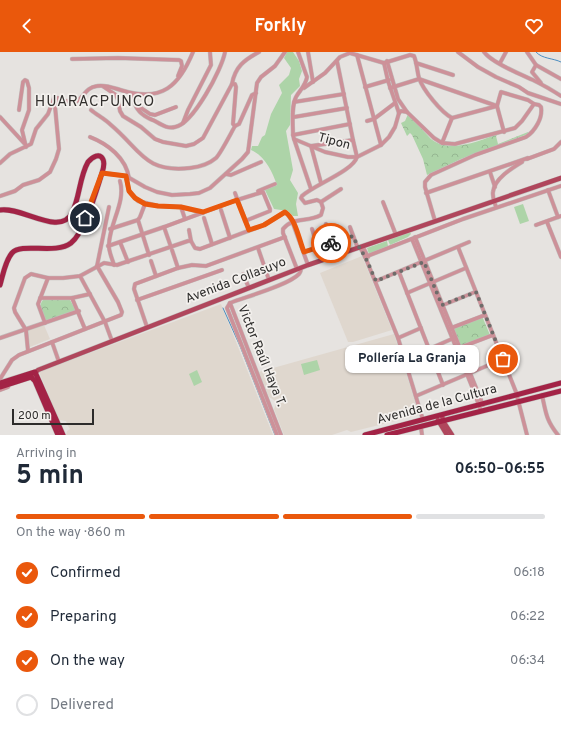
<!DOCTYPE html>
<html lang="en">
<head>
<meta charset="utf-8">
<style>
  body { margin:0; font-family:Overpass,sans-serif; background:#f2f2f3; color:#1f2937; height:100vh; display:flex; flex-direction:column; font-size:15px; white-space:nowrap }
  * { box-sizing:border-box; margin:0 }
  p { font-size:13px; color:#747a83 }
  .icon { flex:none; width:22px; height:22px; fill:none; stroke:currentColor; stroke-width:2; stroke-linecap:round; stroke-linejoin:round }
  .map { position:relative; height:383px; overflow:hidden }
  .details { display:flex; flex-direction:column; background:#fff; flex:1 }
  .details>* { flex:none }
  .scale { position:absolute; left:12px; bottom:10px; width:82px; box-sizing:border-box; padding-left:4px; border:2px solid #2d2c2b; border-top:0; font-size:11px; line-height:14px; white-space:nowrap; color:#2d2c2b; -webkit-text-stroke:3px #f3f0ed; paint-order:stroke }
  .pin { position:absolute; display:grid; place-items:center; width:34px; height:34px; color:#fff; margin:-17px; border:2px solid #fff; border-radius:50%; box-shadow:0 1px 4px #0007 }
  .courier { position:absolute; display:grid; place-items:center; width:40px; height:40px; margin:-20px; border:3px solid #ea580c; border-radius:50%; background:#fff; color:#222; box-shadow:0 1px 5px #0007 }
  .bubble { position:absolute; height:28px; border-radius:8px; background:#fff; box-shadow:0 1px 3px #0004; font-size:13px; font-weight:700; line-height:28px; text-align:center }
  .summary em { font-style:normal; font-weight:700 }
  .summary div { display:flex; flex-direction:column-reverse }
  .summary { display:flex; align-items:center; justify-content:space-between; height:68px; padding:0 16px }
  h1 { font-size:26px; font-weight:700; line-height:30px }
  .bar { display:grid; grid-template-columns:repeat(4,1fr); gap:6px 4px; align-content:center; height:48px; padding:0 16px }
  .bar i { height:5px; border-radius:3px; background:#e0e1e3 }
  .bar .current { background:#ea580c }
  .bar p { grid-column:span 4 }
  ol { padding:0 16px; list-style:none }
  li { display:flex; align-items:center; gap:12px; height:44px }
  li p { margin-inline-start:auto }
  li .icon { padding:4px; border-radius:50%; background:#ea580c; color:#fff; stroke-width:4 }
  li:last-child { color:#747a83 }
  li i { width:22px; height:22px; border:2px solid #e0e1e3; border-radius:50% }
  header { display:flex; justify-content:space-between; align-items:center; height:52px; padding:0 16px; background:#ea580c; color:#fff; font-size:18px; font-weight:700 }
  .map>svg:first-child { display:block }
  .built { fill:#dfd7ce }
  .grass { fill:#add4a8 }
  .forest { fill:url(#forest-crowns) }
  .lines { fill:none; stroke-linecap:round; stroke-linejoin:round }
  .stream { stroke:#4b8dc0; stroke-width:1 }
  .minor-casing { stroke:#c1bebc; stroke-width:4.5 }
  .major-casing { stroke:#c1bebc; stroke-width:5.5 }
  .highway-casing { stroke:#c1bebc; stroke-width:6 }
  .minor { stroke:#cd9199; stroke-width:3.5 }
  .major { stroke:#b0465c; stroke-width:4.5 }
  .highway { stroke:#a32346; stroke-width:5 }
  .done { stroke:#6e6c6a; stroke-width:4; stroke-dasharray:0 7.2 }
  .route { stroke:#ea580c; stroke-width:5 }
  .labels { text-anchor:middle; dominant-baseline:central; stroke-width:3.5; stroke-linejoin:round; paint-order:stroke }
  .street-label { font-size:13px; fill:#2d2c2b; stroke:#f3f0ed }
  .quarter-label { font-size:15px; letter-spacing:1px; fill:#322f2d; stroke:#f3f0ed }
</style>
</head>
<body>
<header><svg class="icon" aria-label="back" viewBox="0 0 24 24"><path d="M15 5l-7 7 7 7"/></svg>Forkly<svg class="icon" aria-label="heart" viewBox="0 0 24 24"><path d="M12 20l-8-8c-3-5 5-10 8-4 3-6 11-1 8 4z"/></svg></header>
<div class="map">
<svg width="561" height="383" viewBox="0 0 561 383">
  <defs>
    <pattern id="forest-crowns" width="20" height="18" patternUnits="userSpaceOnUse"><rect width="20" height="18" fill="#add4a8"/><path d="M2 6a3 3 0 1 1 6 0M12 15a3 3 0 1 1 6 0" fill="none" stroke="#95b691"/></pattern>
  </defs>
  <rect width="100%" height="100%" fill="#e6e3e0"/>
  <g class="built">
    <polygon points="362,204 392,278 353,290 348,290 320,221"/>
    <polygon points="221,252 273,383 66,383 67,379 70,377 68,374 66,369 59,368 39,320"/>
    <polygon points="44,273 50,287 30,295 27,278"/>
    <polygon points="394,282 419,363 351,380 347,378 332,383 284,383 274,357 276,352 274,348 269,345 259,320"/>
  </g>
  <g class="grass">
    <path d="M287,0H293L299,9L302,19L299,27L300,34L291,43L290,73L286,79L293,118L290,128L298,141L296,152L298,164H293L288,159L274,157L265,138L277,133C272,119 265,104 251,98L252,94H258L262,85L265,83L271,62L282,41L279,33L289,23L291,16L284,6Z"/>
    <polygon points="523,152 529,169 520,172 514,155"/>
    <polygon points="410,180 411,182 408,185 390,193 388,188"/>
    <polygon points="387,189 388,194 369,202 367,196"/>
    <polygon points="317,308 320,318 304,323 301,312"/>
    <polygon points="197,318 202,330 194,334 189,322"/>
  </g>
  <g class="forest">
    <path d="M408,62L431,87C450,102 479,89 500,81L496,84L498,92L528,80V82L461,107L427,123L423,107L412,83L410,81L407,84L401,71L405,69Z"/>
    <path d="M44,247L70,248L76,258L75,260L47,270C41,265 37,253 44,247Z"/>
    <polygon points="482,264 490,283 460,295 452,277"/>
  </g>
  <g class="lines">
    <g class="stream">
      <path d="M536,0C542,7 553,6 561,10"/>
      <polyline points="223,256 240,294 275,383"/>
    </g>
    <defs>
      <g id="minor">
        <path d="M298,0L307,25C306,33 300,38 296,45C291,55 293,71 293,83L294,87L325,100L348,105H357L381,93L389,85L395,75L399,61"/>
        <polyline points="308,0 313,30"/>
        <polyline points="458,0 478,15 496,25 519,35 528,41 561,52"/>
        <path d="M484,0C492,11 520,22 533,28C543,33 552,38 561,44"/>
        <polyline points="527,0 536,13 561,27"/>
        <polyline points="357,3 381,93"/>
        <polyline points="72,7 118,6 179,8 181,9 182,14 178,24"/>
        <polyline points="387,9 398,47 407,60"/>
        <path d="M384,11L410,3L414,4C417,11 417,19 419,26C423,38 441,60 452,66L497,54"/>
        <polyline points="384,11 388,29 399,61"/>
        <polyline points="416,11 453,23"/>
        <polyline points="500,11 506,0"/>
        <polyline points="536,13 532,20 541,31"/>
        <path d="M232,32C235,15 244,8 259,0"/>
        <polyline points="104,35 116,43 118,48 120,59 123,64 141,75 155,87 163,90 186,94 194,92 203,86 232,32 235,32 236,35 233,72 235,74 239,72 252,43 256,41"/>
        <polyline points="365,35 389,28"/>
        <polyline points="304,36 325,21 340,5 350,1 384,11"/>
        <polyline points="390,36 419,27 497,54"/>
        <polyline points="131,41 135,52 150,62 155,63 176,55"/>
        <polyline points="294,50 344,42"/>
        <path d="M135,52C138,61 147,66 155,69C162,73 168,77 175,75C193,72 222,17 225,0"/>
        <polyline points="19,58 23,30 25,28 27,29 29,36 29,58 22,78 26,95"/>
        <path d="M91,58C97,63 105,67 111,73C141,98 144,121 190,116C199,115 209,112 216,106C221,101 231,81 235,74"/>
        <polyline points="399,61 401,59 407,60 434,86 442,91 455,92 515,76 522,69 534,52"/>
        <polyline points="0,65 24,91"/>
        <polyline points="294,65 347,56"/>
        <polyline points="367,69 374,67 395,51"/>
        <polyline points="183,71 188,58 211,13 210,0"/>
        <polyline points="293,83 350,72"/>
        <path d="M90,85C108,92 126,106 129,126"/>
        <polyline points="294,87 311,137"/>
        <polyline points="442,91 452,66"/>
        <polyline points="527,107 554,97 561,90"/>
        <polyline points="0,111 10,102 31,92 36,77 48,62 54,46 58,46 60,48"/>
        <polyline points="490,120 495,135"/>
        <polyline points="102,121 126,124 145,135 157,140 172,143 190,142 199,141 210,136 242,107 248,100 257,31 261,25 275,14 285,0"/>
        <polyline points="226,122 231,123 261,110"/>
        <polyline points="126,124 129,139 138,149 158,154 181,155 203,161"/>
        <polyline points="321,131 311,94 353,88"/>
        <polyline points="548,138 558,165"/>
        <polyline points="258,139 275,132"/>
        <polyline points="235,141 249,178"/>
        <polyline points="426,141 528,106"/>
        <path d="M0,144L15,139L23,133L39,128L50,120L56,107L59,97L55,54C60,44 67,51 76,50C85,44 85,36 97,34C106,32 116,37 124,39C162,50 179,34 193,0"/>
        <polyline points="321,150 341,137"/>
        <polyline points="383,150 396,183"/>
        <polyline points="145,152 140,165 138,168 149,203"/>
        <polyline points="181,155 185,167"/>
        <path d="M496,155C495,151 492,145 493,140C494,127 512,116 522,110"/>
        <polyline points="221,158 230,186"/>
        <polyline points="204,166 212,192"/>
        <path d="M435,169L425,135V130L431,123L475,103L526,85C535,79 543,66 541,55L539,53L534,52L528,48L501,40L497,54L504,80"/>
        <polyline points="547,170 561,205"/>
        <polyline points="326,172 338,203"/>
        <polyline points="536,173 561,164"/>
        <polyline points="164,175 171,195"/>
        <polyline points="350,175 357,194 361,197 366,207 398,286 423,368"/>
        <polyline points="110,177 138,168"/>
        <polyline points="312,177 318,195"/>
        <polyline points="189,178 191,189"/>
        <polyline points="415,185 483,353"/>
        <polyline points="412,187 473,337 481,359"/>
        <polyline points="120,190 128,210"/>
        <polyline points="108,194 164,175 237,148 263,140 270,157 270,159 245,169"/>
        <polyline points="363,195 368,205"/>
        <polyline points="458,195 516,340 527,383"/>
        <polyline points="258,196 269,228"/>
        <polyline points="172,198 178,216"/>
        <polyline points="304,200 353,184"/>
        <polyline points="365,205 463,167 561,134"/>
        <polyline points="151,209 156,224"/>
        <path d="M114,213C112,206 108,198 109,192C110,170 126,150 120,129"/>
        <polyline points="97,214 109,155"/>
        <path d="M297,217L283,181V177C294,164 306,171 321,163L323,156L321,150L317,148L305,151L301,146L302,144C314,133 353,119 357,105L353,88L337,9"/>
        <polyline points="399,220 443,333"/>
        <polyline points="243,222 249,236"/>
        <polyline points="80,224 105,270 112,289"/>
        <polyline points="376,229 469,190"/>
        <polyline points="407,241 466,216"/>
        <polyline points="40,246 72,246 90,242"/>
        <polyline points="72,246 85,277"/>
        <polyline points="137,248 222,218"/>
        <polyline points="230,251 227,256 277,383"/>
        <polyline points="230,251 281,383"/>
        <path d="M230,251C245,245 289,233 299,222C301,220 301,218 301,216"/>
        <polyline points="441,254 475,240"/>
        <polyline points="45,271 38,252 48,226"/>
        <polyline points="147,275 134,237 135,232 178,216 192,213 206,214 285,185"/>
        <polyline points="451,276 485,263"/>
        <polyline points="0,286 79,259"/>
        <polyline points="398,286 421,276"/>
        <polyline points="52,290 59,310"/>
        <polyline points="459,296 493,283"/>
        <polyline points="429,297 454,286"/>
        <polyline points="28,299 26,278 15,260 14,256 25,226 31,222 48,226 63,226 80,224 104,211 117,213 188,189 191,189 195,196 200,197 264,173 285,160 288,163 292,169 308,213"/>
        <polyline points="0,327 12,308 19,303 121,263 122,260 118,250 97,214"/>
        <polyline points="0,338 8,335"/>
        <path d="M542,343C546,361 546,368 558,383"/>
        <polyline points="416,344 503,307"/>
        <polyline points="421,375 422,383"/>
      </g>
      <g id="major">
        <polyline points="33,323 38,318 308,213 561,126"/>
        <polyline points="442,363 443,369 452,383"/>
        <polyline points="438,368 447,383"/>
      </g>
      <g id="highway">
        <path d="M0,158C21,154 60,185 72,161C80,145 79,126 88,110C100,97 107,106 102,121C96,139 85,180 71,191C55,203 22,190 12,201C5,209 3,223 0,233"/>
        <polyline points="0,331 35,320 63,383"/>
        <polyline points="0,335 31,325 35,329 58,383"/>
        <polyline points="365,383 561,331"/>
        <polyline points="387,383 561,339"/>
      </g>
    </defs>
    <use href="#minor" class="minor-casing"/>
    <use href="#major" class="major-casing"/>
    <use href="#highway" class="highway-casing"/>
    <use href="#minor" class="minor"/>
    <use href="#major" class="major"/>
    <use href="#highway" class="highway"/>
  </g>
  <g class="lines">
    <path class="done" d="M331,191L353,184C356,192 361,197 365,205C369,212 372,221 376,229L424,210L442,253L476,240L503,307"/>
    <path class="route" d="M85,166L102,121L126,124L129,139L135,146L145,152L158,154L181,155L203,160L237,148L249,178L264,173L285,160C296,167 299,188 304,200L331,191"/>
  </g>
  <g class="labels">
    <g class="street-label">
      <text transform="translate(334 90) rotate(15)">Tipon</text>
      <text transform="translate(236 229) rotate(-21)">Avenida Collasuyo</text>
      <text transform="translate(261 304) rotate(68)">Victor Raúl Haya T.</text>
      <text transform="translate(437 353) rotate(-15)">Avenida de la Cultura</text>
    </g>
    <g class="quarter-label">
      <text x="95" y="50">HUARACPUNCO</text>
    </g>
  </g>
</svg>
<div class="scale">200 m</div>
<div class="pin" style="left:503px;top:307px;background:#ea580c"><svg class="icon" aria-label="bag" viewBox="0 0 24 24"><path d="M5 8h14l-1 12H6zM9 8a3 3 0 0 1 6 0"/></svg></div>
<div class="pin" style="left:85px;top:166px;background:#1f2937"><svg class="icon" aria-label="home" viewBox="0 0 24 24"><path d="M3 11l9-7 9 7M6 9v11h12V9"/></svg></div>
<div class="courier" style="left:331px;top:191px"><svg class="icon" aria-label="bike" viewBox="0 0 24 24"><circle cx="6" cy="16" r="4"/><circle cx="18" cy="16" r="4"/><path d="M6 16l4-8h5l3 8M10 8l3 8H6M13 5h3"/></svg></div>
<div class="bubble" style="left:345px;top:293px;width:134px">Pollería La Granja</div>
</div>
<section class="details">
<div class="summary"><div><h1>5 min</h1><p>Arriving in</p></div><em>06:50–06:55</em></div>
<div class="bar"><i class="current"></i><i class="current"></i><i class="current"></i><i></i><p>On the way · 860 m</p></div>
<ol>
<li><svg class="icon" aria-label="check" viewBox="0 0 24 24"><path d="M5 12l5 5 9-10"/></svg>Confirmed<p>06:18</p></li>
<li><svg class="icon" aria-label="check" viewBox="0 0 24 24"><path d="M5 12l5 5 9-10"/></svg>Preparing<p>06:22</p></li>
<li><svg class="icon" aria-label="check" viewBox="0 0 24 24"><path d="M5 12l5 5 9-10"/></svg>On the way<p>06:34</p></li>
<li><i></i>Delivered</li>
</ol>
</section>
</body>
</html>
